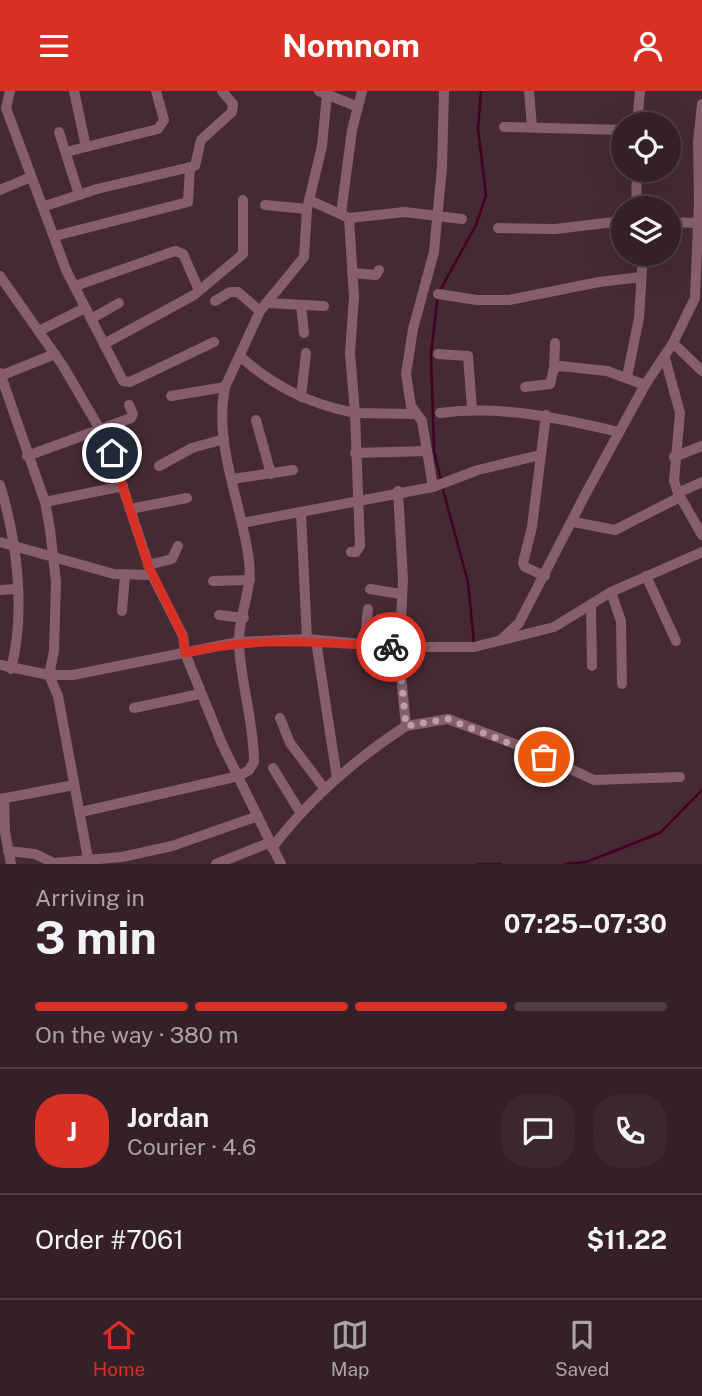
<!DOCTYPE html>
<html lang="en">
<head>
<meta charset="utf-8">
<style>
  body { margin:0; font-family:"Public Sans",sans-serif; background:#3c282e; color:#f1f3f6; height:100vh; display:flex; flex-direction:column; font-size:26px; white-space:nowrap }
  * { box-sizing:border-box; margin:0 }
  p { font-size:23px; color:#a9a3a7 }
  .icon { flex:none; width:38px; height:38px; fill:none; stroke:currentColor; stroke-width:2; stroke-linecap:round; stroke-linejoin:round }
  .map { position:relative; height:773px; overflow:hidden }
  .panel { display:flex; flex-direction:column; background:#342026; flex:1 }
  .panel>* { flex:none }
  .controls { position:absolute; left:611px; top:21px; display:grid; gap:14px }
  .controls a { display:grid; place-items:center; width:70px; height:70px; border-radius:50%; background:#342026; box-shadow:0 7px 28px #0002,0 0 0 2px #4e3e43; font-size:35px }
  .pin { position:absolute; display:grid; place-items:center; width:60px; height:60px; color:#fff; margin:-30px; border:4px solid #fff; border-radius:50%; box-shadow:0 2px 7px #0007 }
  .courier { position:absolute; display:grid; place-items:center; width:70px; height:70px; margin:-35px; border:5px solid #d93025; border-radius:50%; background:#fff; color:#222; box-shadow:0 2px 9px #0007 }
  .summary em { font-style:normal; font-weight:700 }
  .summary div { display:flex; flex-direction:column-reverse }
  .summary { display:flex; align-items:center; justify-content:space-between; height:119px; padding:0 35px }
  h1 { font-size:46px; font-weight:700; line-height:52px }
  .bar { display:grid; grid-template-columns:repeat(4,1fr); gap:10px 7px; align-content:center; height:84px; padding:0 35px }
  .bar i { height:9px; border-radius:5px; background:#4e3e43 }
  .bar .selected { background:#d93025 }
  .bar p { grid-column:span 4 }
  .line { display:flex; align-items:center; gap:18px; padding:0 35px; border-top:2px solid #4e3e43 }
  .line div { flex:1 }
  .round { display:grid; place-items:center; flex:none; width:74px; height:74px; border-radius:28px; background:#3c282e }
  header { display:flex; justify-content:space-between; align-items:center; height:91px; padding:0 35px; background:#d93025; color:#fff; font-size:32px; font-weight:700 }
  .dock { display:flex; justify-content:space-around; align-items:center; height:98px; border-top:2px solid #4e3e43; background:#342026; font-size:19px; color:#a9a3a7 }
  .dock a { display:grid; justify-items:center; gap:4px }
  .dock .selected { color:#d93025 }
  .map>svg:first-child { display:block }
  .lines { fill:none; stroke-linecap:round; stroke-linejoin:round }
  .stream { stroke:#430121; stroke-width:2.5 }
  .minor { stroke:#875e6b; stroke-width:10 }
  .done { stroke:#b7a1a7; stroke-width:7; stroke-dasharray:0 12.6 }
  .route { stroke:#d93025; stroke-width:9 }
</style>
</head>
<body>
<header><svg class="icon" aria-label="menu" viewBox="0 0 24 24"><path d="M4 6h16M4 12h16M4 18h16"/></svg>Nomnom<svg class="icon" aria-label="person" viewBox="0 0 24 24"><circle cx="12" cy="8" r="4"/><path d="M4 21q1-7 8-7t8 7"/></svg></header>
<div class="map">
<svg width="702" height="773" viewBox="0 0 702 773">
  <rect width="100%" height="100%" fill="#452a33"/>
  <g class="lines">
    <g class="stream">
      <polyline points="441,389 434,360 431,263 438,203 476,134 486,104 478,38 481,0"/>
      <polyline points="442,395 468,491 474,553"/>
      <polyline points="478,773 501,773"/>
      <polyline points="565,773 586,771 660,742 702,699"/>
    </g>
    <g class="minor">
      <polyline points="10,0 6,17 66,179 123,290 130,291 214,251"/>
      <polyline points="74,0 86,56"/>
      <polyline points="319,0 358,16"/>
      <polyline points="529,0 532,36"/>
      <polyline points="637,33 640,0"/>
      <polyline points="504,36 623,39"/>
      <polyline points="59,41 79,104"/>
      <polyline points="66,61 158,38 164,29 156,0"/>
      <polyline points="0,99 31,86"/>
      <polyline points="309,109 349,127 405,121 462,128"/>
      <polyline points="265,114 307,118"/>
      <polyline points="45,115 97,98 195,75 201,49 232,21 233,13 222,0"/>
      <polyline points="636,117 637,79"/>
      <polyline points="341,123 352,39 362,0"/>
      <polyline points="349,127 354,206 350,262 355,322 416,323"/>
      <polyline points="668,131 698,132"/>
      <polyline points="498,137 555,138 623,130"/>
      <polyline points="55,145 188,111 190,76"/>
      <polyline points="352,182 376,184 379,179"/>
      <polyline points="0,185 63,275 108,352 152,484 183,545 185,562 222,653 281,773"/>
      <polyline points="75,195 175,160 183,163 199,199"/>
      <polyline points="438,203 477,209 509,209 599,191 641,186"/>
      <polyline points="215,210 230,201 238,201 260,220"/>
      <polyline points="266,212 324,215"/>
      <polyline points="301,214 304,242"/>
      <polyline points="91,228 119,212"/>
      <polyline points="39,240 85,217"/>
      <polyline points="673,252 702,280"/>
      <polyline points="104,253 194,204 243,163 243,109"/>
      <polyline points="438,263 468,265 472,318"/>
      <path d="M241,266C274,296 310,313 355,322L360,455L356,461H351"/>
      <polyline points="665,267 680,322 674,390 678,402 702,444"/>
      <polyline points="554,277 555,252"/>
      <polyline points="0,282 45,411 50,438 56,491 54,560 49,584 58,605 89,773"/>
      <polyline points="0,285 55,263"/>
      <polyline points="627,286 639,227 643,163"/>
      <polyline points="525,296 550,293 554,277 560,275 607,280 645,294"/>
      <polyline points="171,305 225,296"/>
      <polyline points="301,306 306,262"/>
      <path d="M440,322C502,314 559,327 619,341"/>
      <polyline points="256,329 271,383"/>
      <polyline points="355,362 427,360"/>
      <polyline points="27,365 131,327 133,323 129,314"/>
      <polyline points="674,366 702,355"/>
      <polyline points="159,375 192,357 224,348"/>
      <polyline points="232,388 293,379"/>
      <path d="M0,394C17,450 26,520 11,578"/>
      <polyline points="433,396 422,330 411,315 406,283 413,238 434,161 442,76 444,0"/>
      <polyline points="678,402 702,391"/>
      <polyline points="45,411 123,395"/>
      <polyline points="130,418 187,407"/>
      <polyline points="301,422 307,548"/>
      <polyline points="574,431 615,439 680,406"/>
      <polyline points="242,432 433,396 478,379 540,364"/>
      <polyline points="0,451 114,483 152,484"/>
      <polyline points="148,474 172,468 178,455"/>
      <polyline points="545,485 525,476 523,472 532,436 546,324"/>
      <polyline points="646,485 676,550"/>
      <polyline points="213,490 250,489"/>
      <polyline points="370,498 401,503"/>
      <polyline points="0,499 17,498"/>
      <polyline points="611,501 621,530 622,593"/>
      <polyline points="591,514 592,575"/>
      <polyline points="122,520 125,484"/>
      <polyline points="219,524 244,527"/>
      <polyline points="503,547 519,532 586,402 645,294 673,252 695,207 699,109 698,51 702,13"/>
      <polyline points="316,550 337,687"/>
      <polyline points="364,554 368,518"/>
      <polyline points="0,574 49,584 73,584 238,551 307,548 395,556 474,556 554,536 611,501 702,461"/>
      <polyline points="134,617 200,603"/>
      <polyline points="280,627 290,652 324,697"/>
      <polyline points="406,635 448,628 523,656 594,689 680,686"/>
      <polyline points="273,677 300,721"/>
      <polyline points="4,707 5,741 11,773"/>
      <polyline points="0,708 74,694"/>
      <path d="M81,721L239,685L249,679L254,671C254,632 241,593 239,554C237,527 253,500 249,470C242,412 213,354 225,296L260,220L304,166L307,118L322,55L327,4"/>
      <path d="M272,757C309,708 354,669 406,635L400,574L395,556L401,529L403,488L398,400"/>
      <polyline points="8,760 35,763 54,772 122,766 172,755 258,725"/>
      <polyline points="216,773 271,751"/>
    </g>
  </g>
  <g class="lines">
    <polyline class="done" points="391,556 394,556 400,575 406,635 448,628 544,666"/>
    <path class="route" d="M112,362L148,474L183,545L185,562C259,545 316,551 391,556"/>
  </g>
</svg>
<div class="controls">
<a><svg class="icon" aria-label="locate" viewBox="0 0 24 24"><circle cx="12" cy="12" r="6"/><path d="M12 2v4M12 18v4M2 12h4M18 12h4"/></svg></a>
<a><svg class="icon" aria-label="layers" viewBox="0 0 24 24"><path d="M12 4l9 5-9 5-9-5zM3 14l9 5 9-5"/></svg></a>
</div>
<div class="pin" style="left:544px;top:666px;background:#ea580c"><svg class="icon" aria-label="bag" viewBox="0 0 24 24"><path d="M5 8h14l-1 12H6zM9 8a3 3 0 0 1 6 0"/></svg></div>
<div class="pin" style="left:112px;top:362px;background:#1f2937"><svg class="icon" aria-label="home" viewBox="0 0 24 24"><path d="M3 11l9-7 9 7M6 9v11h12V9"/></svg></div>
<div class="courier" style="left:391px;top:556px"><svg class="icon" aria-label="bike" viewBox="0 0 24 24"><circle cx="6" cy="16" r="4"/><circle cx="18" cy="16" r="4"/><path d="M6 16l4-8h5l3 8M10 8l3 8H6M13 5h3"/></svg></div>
</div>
<section class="panel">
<div class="summary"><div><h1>3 min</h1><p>Arriving in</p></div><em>07:25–07:30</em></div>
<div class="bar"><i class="selected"></i><i class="selected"></i><i class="selected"></i><i></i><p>On the way · 380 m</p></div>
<div class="line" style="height:126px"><b class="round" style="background:#d93025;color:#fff">J</b><div><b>Jordan</b><p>Courier · 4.6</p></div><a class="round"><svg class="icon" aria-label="chat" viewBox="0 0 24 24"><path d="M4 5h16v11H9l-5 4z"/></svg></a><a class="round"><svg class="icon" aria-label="phone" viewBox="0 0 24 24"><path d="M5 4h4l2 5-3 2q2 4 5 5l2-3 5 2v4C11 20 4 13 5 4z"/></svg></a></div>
<div class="line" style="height:91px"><div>Order #7061</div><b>$11.22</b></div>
</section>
<nav class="dock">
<a class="selected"><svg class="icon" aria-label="home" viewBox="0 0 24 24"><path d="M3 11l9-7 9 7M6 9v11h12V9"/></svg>Home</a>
<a><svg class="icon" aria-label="map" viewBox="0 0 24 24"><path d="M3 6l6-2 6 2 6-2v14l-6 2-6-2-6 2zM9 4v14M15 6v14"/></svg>Map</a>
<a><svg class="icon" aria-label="saved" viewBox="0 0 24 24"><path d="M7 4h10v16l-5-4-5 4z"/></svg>Saved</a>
</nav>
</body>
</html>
